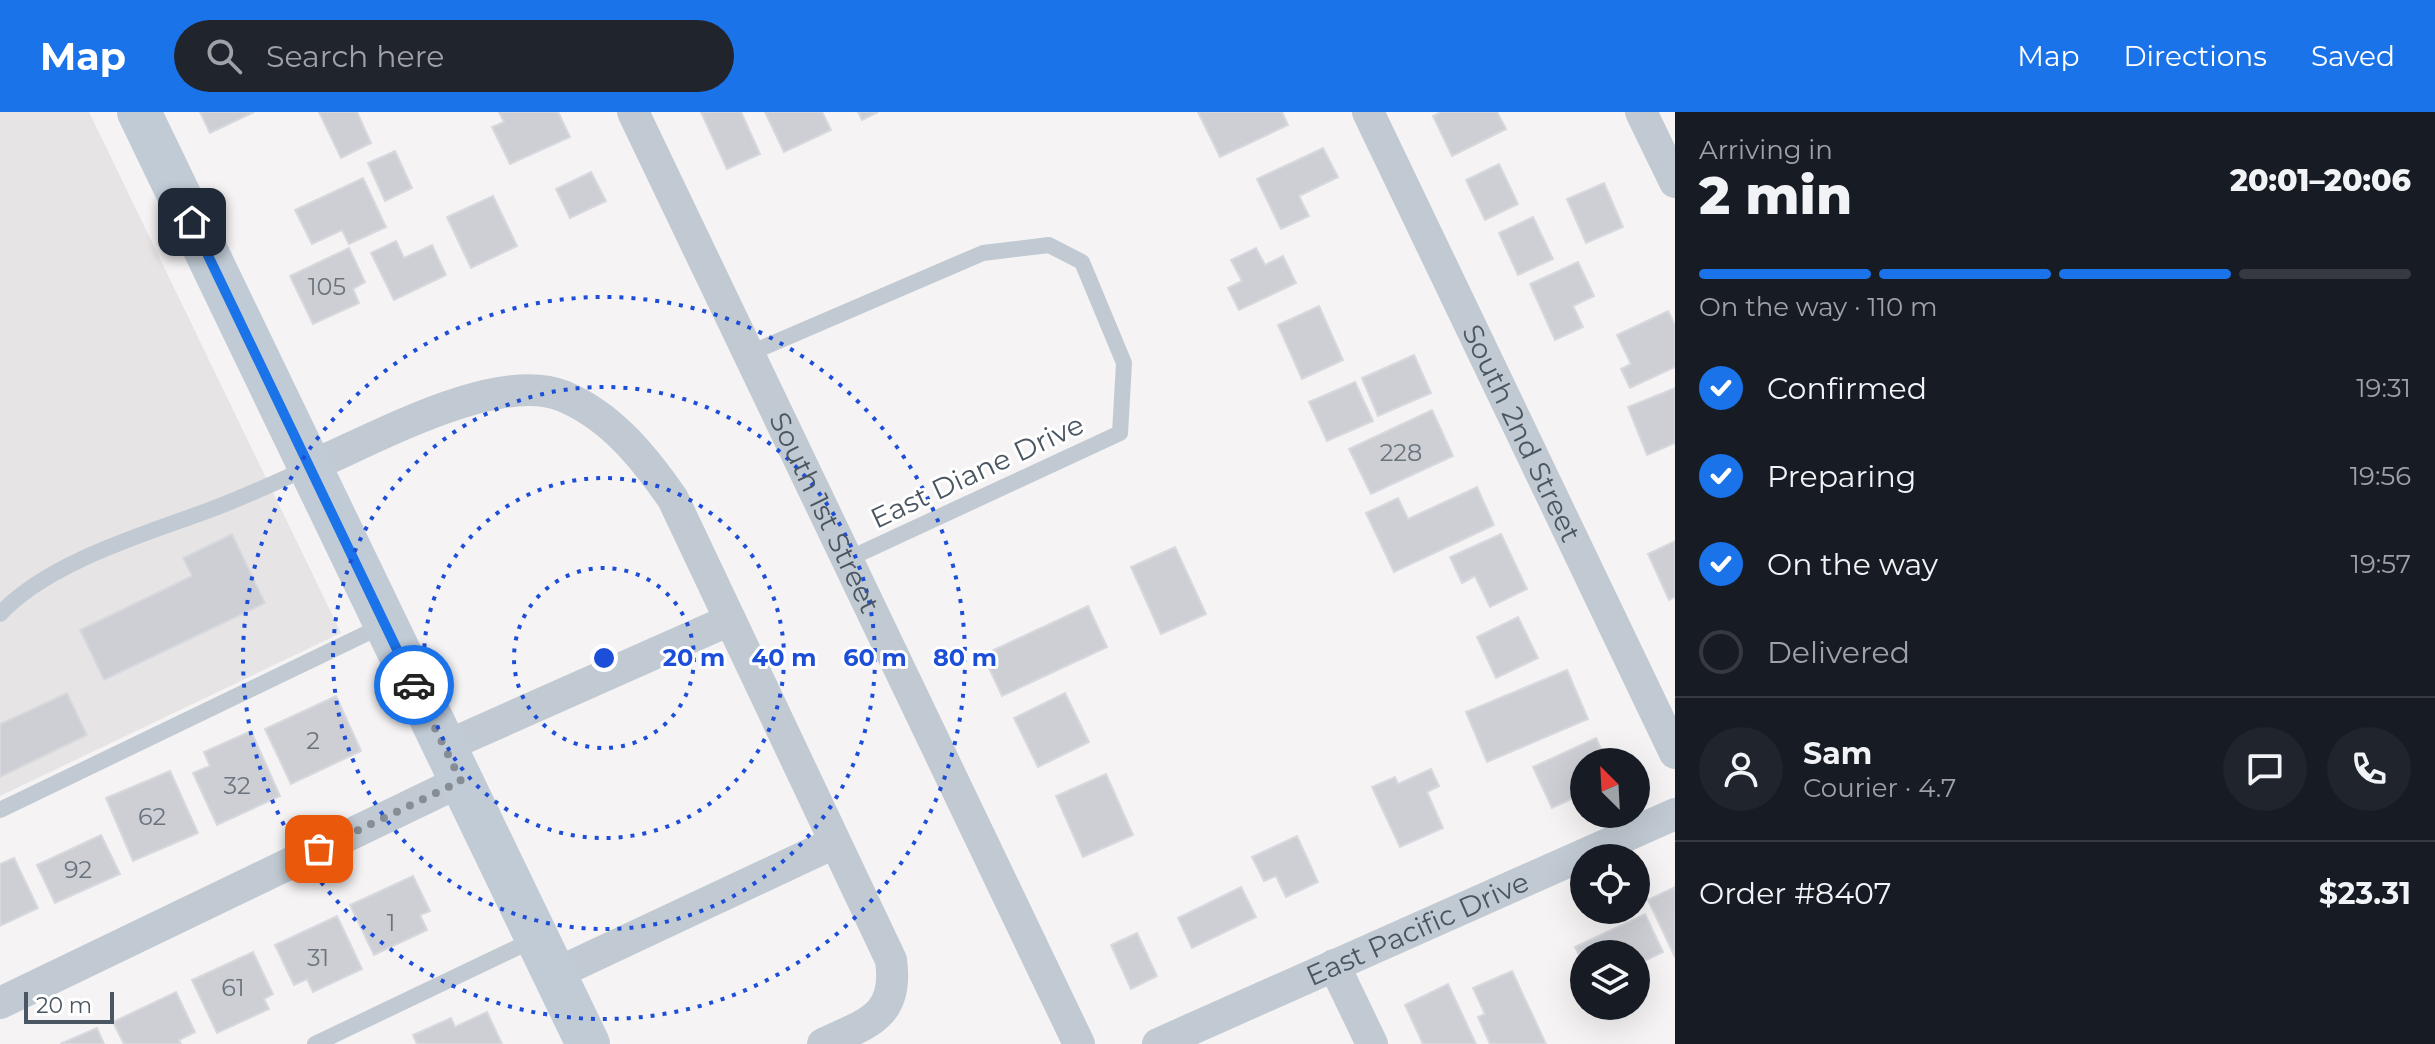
<!DOCTYPE html>
<html lang="en">
<head>
<meta charset="utf-8">
<style>
  body { margin:0; font-family:Montserrat,sans-serif; background:#20242c; color:#f1f3f6; height:100vh; display:flex; flex-direction:column; font-size:30px; white-space:nowrap }
  * { box-sizing:border-box; margin:0 }
  p { font-size:26px; color:#9ea1a6 }
  .icon { flex:none; width:44px; height:44px; fill:none; stroke:currentColor; stroke-width:2; stroke-linecap:round; stroke-linejoin:round }
  .map { position:relative; flex:1; overflow:hidden }
  .sheet { display:flex; flex-direction:column; background:#171b24; width:760px }
  .sheet>* { flex:none }
  .needle { width:52px; rotate:336deg }
  .buttons { position:absolute; left:1570px; top:636px; display:grid; gap:16px }
  .buttons a { display:grid; place-items:center; width:80px; height:80px; border-radius:50%; background:#171b24; box-shadow:0 8px 32px #0002; font-size:40px }
  .scale { position:absolute; left:24px; bottom:20px; width:90px; box-sizing:border-box; padding-left:8px; border:4px solid #4a5661; border-top:0; font-size:22px; line-height:28px; white-space:nowrap; color:#4a5661; -webkit-text-stroke:6px #fff; paint-order:stroke }
  .pin { position:absolute; display:grid; place-items:center; width:68px; height:68px; color:#fff; margin:-34px; border-radius:16px; box-shadow:0 4px 12px #0006 }
  .courier { position:absolute; display:grid; place-items:center; width:80px; height:80px; margin:-40px; border:6px solid #1a73e8; border-radius:50%; background:#fff; color:#222; box-shadow:0 2px 10px #0007 }
  .head em { font-style:normal; font-weight:800 }
  .head div { display:flex; flex-direction:column-reverse }
  .head { display:flex; align-items:center; justify-content:space-between; height:136px; padding:0 24px }
  h1 { font-size:52px; font-weight:800; line-height:60px }
  .bar { display:grid; grid-template-columns:repeat(4,1fr); gap:12px 8px; align-content:center; height:96px; padding:0 24px }
  .bar i { height:10px; border-radius:6px; background:#363941 }
  .bar .current { background:#1a73e8 }
  .bar p { grid-column:span 4 }
  .line { display:flex; align-items:center; gap:20px; padding:0 24px; border-top:2px solid #363941 }
  .line div { flex:1 }
  .round { display:grid; place-items:center; flex:none; width:84px; height:84px; border-radius:42px; background:#20242c }
  ol { padding:0 24px; list-style:none }
  li { display:flex; align-items:center; gap:24px; height:88px }
  li p { margin-inline-start:auto }
  li .icon { padding:8px; border-radius:50%; background:#1a73e8; color:#fff; stroke-width:4 }
  li:last-child { color:#9ea1a6 }
  li i { width:44px; height:44px; border:4px solid #363941; border-radius:50% }
  header { display:flex; align-items:center; gap:48px; box-sizing:border-box; height:112px; padding:0 40px; background:#1a73e8; color:#fff }
  header strong { font-size:38px }
  nav { display:flex; gap:44px; margin-inline-start:auto; font-size:28px }
  .search { width:560px; height:72px; background:#20242c; display:flex; align-items:center; gap:20px; box-sizing:border-box; padding:0 28px; border-radius:44px; color:#9ea1a6; font-size:30px }
  main { display:flex; flex:1; min-height:0 }
  .map>svg:first-child { display:block }
  .education { fill:#e6e4e5 }
  .building { fill:#cdcfd5; stroke:#d7d9de; stroke-width:2 }
  .lines { fill:none; stroke-linecap:round; stroke-linejoin:round }
  .lane { stroke:#c1cad2; stroke-width:16 }
  .street { stroke:#c1cad2; stroke-width:32 }
  .secondary { stroke:#c1cbd6; stroke-width:44 }
  .done { stroke:#868d94; stroke-width:8; stroke-dasharray:0 14.4 }
  .route { stroke:#1a73e8; stroke-width:10 }
  .ring { fill:none; stroke:#1d4ed8; stroke-width:4; stroke-dasharray:4 8 }
  .labels { text-anchor:middle; dominant-baseline:central; stroke-width:6; stroke-linejoin:round; paint-order:stroke }
  .number-label { font-size:24px; fill:#6b747e }
  .street-label { font-size:28px; fill:#4a5661; stroke:#fff }
  .centre { fill:#1d4ed8; stroke:#fff; stroke-width:4 }
  .ring-label { font-size:24px; text-anchor:middle; font-weight:bold; fill:#1d4ed8; stroke:#fff; stroke-width:6; stroke-linejoin:round; paint-order:stroke }
</style>
</head>
<body>
<header>
<strong>Map</strong>
<div class="search"><svg class="icon" aria-label="search" viewBox="0 0 24 24"><circle cx="10" cy="10" r="6"/><path d="M15 15l6 6"/></svg>Search here</div>
<nav><a>Map</a><a>Directions</a><a>Saved</a></nav>
</header>
<main>
<div class="map">
<svg width="1675" height="932" viewBox="0 0 1675 932">
  <rect width="100%" height="100%" fill="#f5f3f3"/>
  <polygon class="education" points="0,0 89,0 341,521 0,684"/>
  <g class="building">
    <polygon points="200,0 254,0 210,21"/>
    <polygon points="319,0 357,0 371,31 341,46"/>
    <polygon points="499,0 558,0 570,25 510,52 492,15 504,10"/>
    <polygon points="701,0 741,0 760,42 727,57"/>
    <polygon points="765,0 822,0 831,18 784,40"/>
    <polygon points="858,0 878,0 862,8"/>
    <polygon points="1198,0 1282,0 1288,13 1220,45"/>
    <polygon points="1441,0 1497,0 1506,17 1452,44 1433,4"/>
    <polygon points="1323,36 1338,65 1299,84 1309,104 1281,117 1257,67"/>
    <polygon points="395,39 412,76 385,89 368,51"/>
    <polygon points="1499,52 1518,92 1485,108 1466,68"/>
    <polygon points="591,60 606,89 570,106 556,77"/>
    <polygon points="363,66 386,115 349,132 342,118 312,132 295,98"/>
    <polygon points="1604,71 1623,115 1586,131 1567,87"/>
    <polygon points="493,84 517,134 471,156 447,105"/>
    <polygon points="1533,105 1553,147 1518,163 1499,121"/>
    <polygon points="396,129 404,146 432,133 446,163 394,188 371,141"/>
    <polygon points="349,136 365,170 353,177 359,191 313,212 290,164"/>
    <polygon points="1256,136 1265,153 1283,144 1296,171 1239,198 1228,176 1242,169 1231,148"/>
    <polygon points="1578,150 1594,184 1573,194 1583,215 1555,228 1530,172"/>
    <polygon points="1319,194 1343,248 1302,267 1278,213"/>
    <polygon points="1668,199 1675,213 1675,255 1630,276 1621,257 1631,252 1617,223"/>
    <polygon points="1414,243 1431,281 1378,304 1362,266"/>
    <polygon points="1355,270 1373,309 1327,329 1309,290"/>
    <polygon points="1675,276 1675,331 1647,343 1628,295"/>
    <polygon points="1432,298 1453,344 1371,382 1349,337"/>
    <polygon points="1477,375 1494,413 1394,460 1366,401 1398,386 1408,407"/>
    <polygon points="232,422 265,491 104,568 80,518 192,464 183,446"/>
    <polygon points="1501,422 1527,477 1490,495 1475,464 1462,471 1450,445"/>
    <polygon points="1675,429 1675,485 1669,488 1648,442"/>
    <polygon points="1175,435 1206,502 1161,522 1131,455"/>
    <polygon points="1088,494 1107,535 1002,584 983,543"/>
    <polygon points="1518,505 1538,546 1496,566 1477,525"/>
    <polygon points="1567,558 1588,607 1487,650 1466,600"/>
    <polygon points="67,581 87,623 0,665 0,612"/>
    <polygon points="1065,581 1089,630 1038,655 1014,606"/>
    <polygon points="336,584 361,639 291,672 265,617"/>
    <polygon points="251,619 280,684 217,713 193,661 210,654 204,640"/>
    <polygon points="1596,626 1607,650 1584,650 1584,681 1552,696 1533,655"/>
    <polygon points="1431,657 1439,674 1427,680 1443,716 1400,735 1372,675 1395,665 1398,672"/>
    <polygon points="170,659 198,721 133,749 106,686"/>
    <polygon points="1106,662 1133,723 1083,745 1056,684"/>
    <polygon points="101,723 120,762 55,791 37,753"/>
    <polygon points="1297,724 1318,770 1286,785 1276,764 1264,769 1252,745"/>
    <polygon points="14,746 38,796 0,814 0,752"/>
    <polygon points="413,764 430,799 420,803 427,818 374,843 350,793"/>
    <polygon points="1241,775 1256,805 1192,836 1178,806"/>
    <polygon points="1675,775 1675,845 1648,788"/>
    <polygon points="1645,802 1663,840 1636,853 1636,842 1584,842 1584,853 1575,835"/>
    <polygon points="337,804 362,857 313,880 307,867 294,873 275,833"/>
    <polygon points="1137,821 1157,864 1131,877 1111,833"/>
    <polygon points="253,840 273,882 264,887 269,897 217,921 192,868"/>
    <polygon points="1512,859 1546,932 1490,932 1478,905 1485,902 1473,876"/>
    <polygon points="1448,872 1476,932 1423,932 1405,893"/>
    <polygon points="176,880 195,920 179,928 181,932 124,932 113,910"/>
    <polygon points="487,900 502,932 417,932 413,923 451,906 455,915"/>
    <polygon points="97,916 104,932 60,932"/>
  </g>
  <g class="lines">
    <g class="lane">
      <polyline points="748,242 983,141 1049,133 1082,150 1124,251 1120,321 846,448"/>
      <path d="M0,502C49,449 146,422 212,397C245,385 276,370 308,356"/>
      <polyline points="0,698 384,513"/>
      <polyline points="315,932 535,827"/>
    </g>
    <g class="street">
      <path id="s1" d="M633,0L1079,932"/>
      <path id="s2" d="M1368,0L1675,641"/>
      <polyline points="1641,0 1675,70"/>
      <path d="M309,355C371,329 497,257 563,284C611,304 644,345 673,387L891,848C899,905 867,911 823,932"/>
      <polyline points="444,635 730,508"/>
      <polyline points="1334,853 1372,932"/>
      <polyline points="555,862 834,731"/>
      <polyline points="0,891 461,669"/>
      <path id="s3" d="M1158,932L1675,702"/>
    </g>
    <polyline class="secondary" points="139,0 588,932"/>
  </g>
  <g class="lines">
    <polyline class="done" points="319,737 461,669 414,573"/>
    <polyline class="route" points="192,110 414,573"/>
  </g>
  <g class="ring">
    <circle cx="604" cy="546" r="90"/>
    <circle cx="604" cy="546" r="180"/>
    <circle cx="604" cy="546" r="271"/>
    <circle cx="604" cy="546" r="361"/>
  </g>
  <g class="labels">
    <g class="number-label">
      <text x="327" y="174">105</text>
      <text x="1401" y="340">228</text>
      <text x="313" y="628">2</text>
      <text x="237" y="673">32</text>
      <text x="152" y="704">62</text>
      <text x="78" y="757">92</text>
      <text x="391" y="810">1</text>
      <text x="318" y="845">31</text>
      <text x="233" y="875">61</text>
    </g>
    <g class="street-label">
      <text stroke="none"><textPath href="#s2" startOffset="356">South 2nd Street</textPath></text>
      <text transform="translate(977 359) rotate(-25)">East Diane Drive</text>
      <text stroke="none"><textPath href="#s1" startOffset="444">South 1st Street</textPath></text>
      <text stroke="none"><textPath href="#s3" startOffset="284">East Pacific Drive</textPath></text>
    </g>
  </g>
  <circle cx="604" cy="546" r="12" class="centre"/>
  <g class="ring-label">
    <text x="694" y="554">20 m</text>
    <text x="784" y="554">40 m</text>
    <text x="875" y="554">60 m</text>
    <text x="965" y="554">80 m</text>
  </g>
</svg>
<div class="buttons">
<a><svg class="needle" viewBox="-14 -14 28 28"><path d="M0-13l5 13h-10z" fill="#e53935"/><path d="M0 13l5-13h-10z" fill="#9ea1a6"/></svg></a>
<a><svg class="icon" aria-label="locate" viewBox="0 0 24 24"><circle cx="12" cy="12" r="6"/><path d="M12 2v4M12 18v4M2 12h4M18 12h4"/></svg></a>
<a><svg class="icon" aria-label="layers" viewBox="0 0 24 24"><path d="M12 4l9 5-9 5-9-5zM3 14l9 5 9-5"/></svg></a>
</div>
<div class="scale">20 m</div>
<div class="pin" style="left:319px;top:737px;background:#ea580c"><svg class="icon" aria-label="bag" viewBox="0 0 24 24"><path d="M5 8h14l-1 12H6zM9 8a3 3 0 0 1 6 0"/></svg></div>
<div class="pin" style="left:192px;top:110px;background:#1f2937"><svg class="icon" aria-label="home" viewBox="0 0 24 24"><path d="M3 11l9-7 9 7M6 9v11h12V9"/></svg></div>
<div class="courier" style="left:414px;top:573px"><svg class="icon" aria-label="car" viewBox="0 0 24 24"><path d="M5 17H2v-5l4-1 3-4h7l3 4 3 1v5h-3M9 17h6M6 11h13"/><circle cx="7" cy="17" r="2"/><circle cx="17" cy="17" r="2"/></svg></div>
</div>
<section class="sheet">
<div class="head"><div><h1>2 min</h1><p>Arriving in</p></div><em>20:01–20:06</em></div>
<div class="bar"><i class="current"></i><i class="current"></i><i class="current"></i><i></i><p>On the way · 110 m</p></div>
<ol>
<li><svg class="icon" aria-label="check" viewBox="0 0 24 24"><path d="M5 12l5 5 9-10"/></svg>Confirmed<p>19:31</p></li>
<li><svg class="icon" aria-label="check" viewBox="0 0 24 24"><path d="M5 12l5 5 9-10"/></svg>Preparing<p>19:56</p></li>
<li><svg class="icon" aria-label="check" viewBox="0 0 24 24"><path d="M5 12l5 5 9-10"/></svg>On the way<p>19:57</p></li>
<li><i></i>Delivered</li>
</ol>
<div class="line" style="height:144px"><a class="round"><svg class="icon" aria-label="person" viewBox="0 0 24 24"><circle cx="12" cy="8" r="4"/><path d="M4 21q1-7 8-7t8 7"/></svg></a><div><b>Sam</b><p>Courier · 4.7</p></div><a class="round"><svg class="icon" aria-label="chat" viewBox="0 0 24 24"><path d="M4 5h16v11H9l-5 4z"/></svg></a><a class="round"><svg class="icon" aria-label="phone" viewBox="0 0 24 24"><path d="M5 4h4l2 5-3 2q2 4 5 5l2-3 5 2v4C11 20 4 13 5 4z"/></svg></a></div>
<div class="line" style="height:104px"><div>Order #8407</div><b>$23.31</b></div>
</section>
</main>
</body>
</html>
